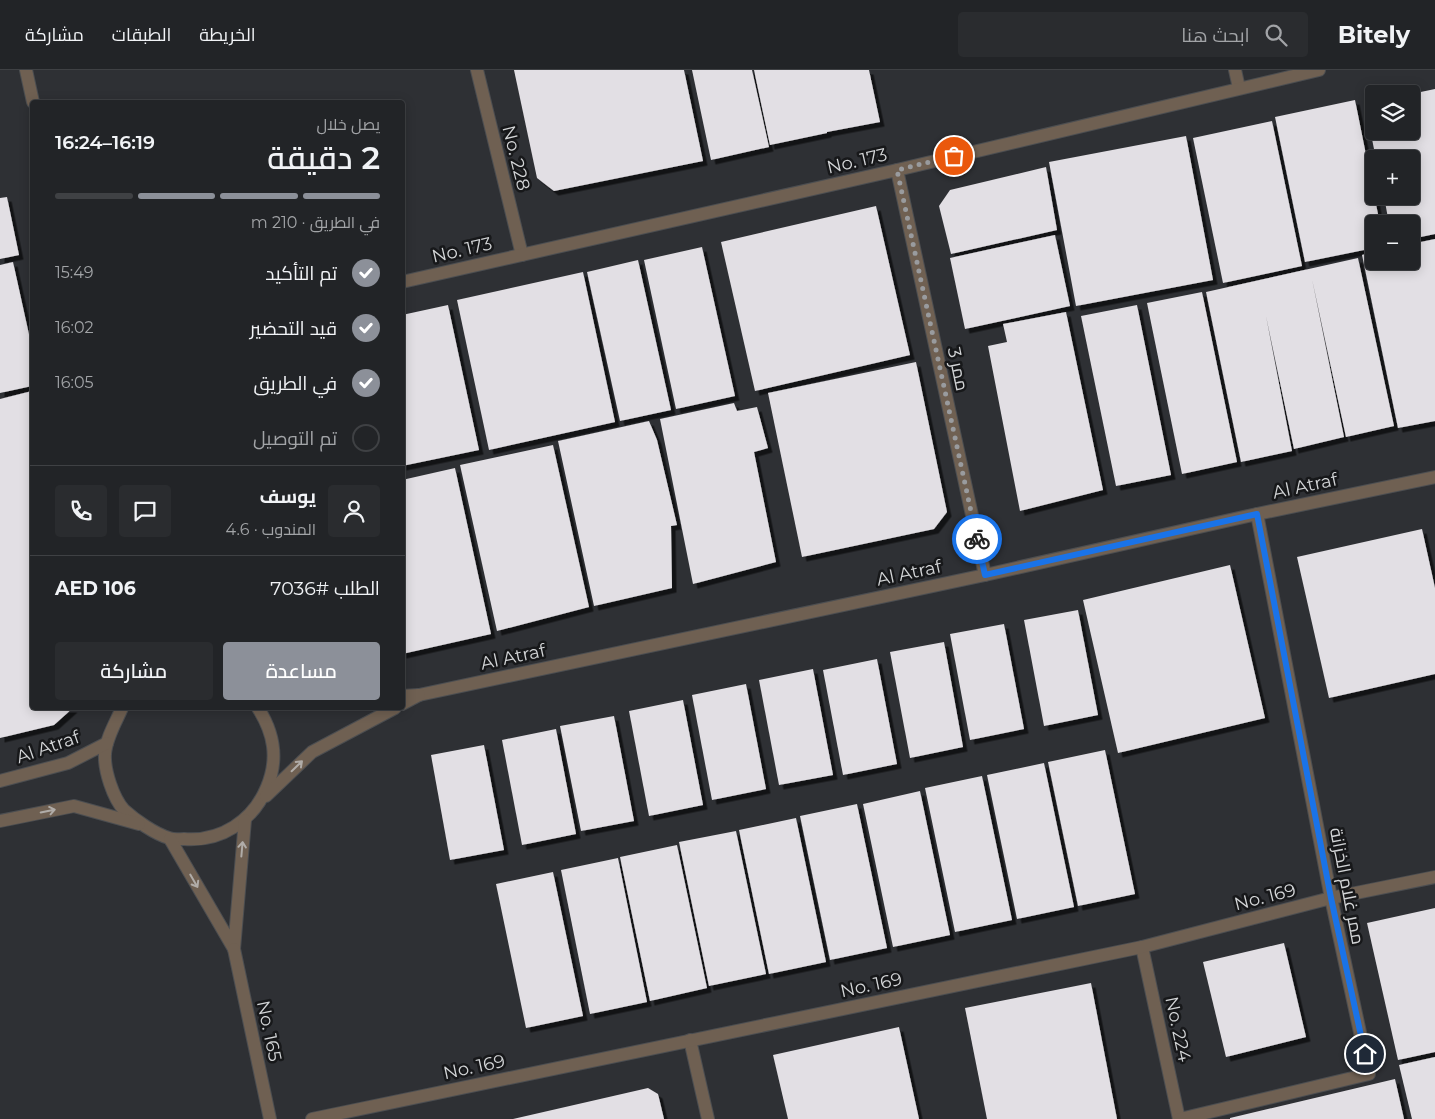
<!DOCTYPE html>
<html lang="ar">
<head>
<meta charset="utf-8">
<style>
  body { margin:0; font-family:Montserrat,Cairo,sans-serif; background:#2a2c2f; color:#f1f3f6; direction:rtl; height:100vh; display:flex; flex-direction:column; font-size:19px; white-space:nowrap }
  * { box-sizing:border-box; margin:0 }
  p { font-size:16px; color:#a2a4a7 }
  .icon { flex:none; width:28px; height:28px; fill:none; stroke:currentColor; stroke-width:2; stroke-linecap:round; stroke-linejoin:round }
  .map { position:relative; flex:1; overflow:hidden; direction:ltr }
  .panel { position:absolute; left:30px; top:30px; width:375px; height:610px; display:flex; flex-direction:column; background:#222427; border-radius:5px; box-shadow:0 2px 12px #0003,0 0 0 1px #3f4144; direction:rtl }
  .panel>* { flex:none }
  .fabs { position:absolute; left:1365px; top:15px; display:grid; gap:10px }
  .fabs a { display:grid; place-items:center; width:55px; height:55px; border-radius:5px; background:#222427; box-shadow:0 2px 12px #0003,0 0 0 1px #3f4144; font-size:25px }
  .pin { position:absolute; display:grid; place-items:center; width:42px; height:42px; color:#fff; margin:-21px; border:2px solid #fff; border-radius:50%; box-shadow:0 1px 5px #0007 }
  .courier { position:absolute; display:grid; place-items:center; width:50px; height:50px; margin:-25px; border:4px solid #1a73e8; border-radius:50%; background:#fff; color:#222; box-shadow:0 1px 6px #0007 }
  .overview em { font-style:normal; font-weight:600 }
  .overview div { display:flex; flex-direction:column-reverse }
  .overview { display:flex; align-items:center; justify-content:space-between; height:85px; padding:0 25px }
  h1 { font-size:32px; font-weight:600; line-height:38px }
  .bar { display:grid; grid-template-columns:repeat(4,1fr); gap:8px 5px; align-content:center; height:60px; padding:0 25px }
  .bar i { height:6px; border-radius:4px; background:#3f4144 }
  .bar .current { background:#8c9099 }
  .bar p { grid-column:span 4 }
  .line { display:flex; align-items:center; gap:12px; padding:0 25px; border-top:1px solid #3f4144 }
  .line div { flex:1 }
  .round { display:grid; place-items:center; flex:none; width:52px; height:52px; border-radius:5px; background:#2a2c2f }
  ol { padding:0 25px; list-style:none }
  li { display:flex; align-items:center; gap:15px; height:55px }
  li p { margin-inline-start:auto }
  li .icon { padding:5px; border-radius:50%; background:#8c9099; color:#fff; stroke-width:4 }
  li:last-child { color:#a2a4a7 }
  li i { width:28px; height:28px; border:2px solid #3f4144; border-radius:50% }
  .primary-button { display:flex; gap:10px; margin-top:auto; padding:10px 25px }
  .primary-button a { flex:1; height:58px; border-radius:5px; background:#8c9099; color:#fff; font-size:20px; font-weight:600; line-height:58px; text-align:center }
  .primary-button a+a { background:#2a2c2f; color:#f1f3f6 }
  header { display:flex; align-items:center; gap:30px; box-sizing:border-box; height:70px; padding:0 25px; background:#222427; border-bottom:1px solid #3f4144 }
  header strong { font-size:24px }
  nav { display:flex; gap:28px; margin-inline-start:auto; font-size:18px }
  .search { width:350px; height:45px; background:#2a2c2f; display:flex; align-items:center; gap:12px; box-sizing:border-box; padding:0 18px; border-radius:5px; color:#a2a4a7; font-size:19px }
  .map>svg:first-child { display:block }
  .building { fill:#e2dfe4; filter:url(#shadow) }
  .lines { fill:none; stroke-linecap:round; stroke-linejoin:round }
  .minor-casing { stroke:#4c4e51; stroke-width:14 }
  .minor { stroke:#6f6052; stroke-width:12 }
  .oneway { stroke:#b0aca8 }
  .done { stroke:#999b9e; stroke-width:5; stroke-dasharray:0 9 }
  .route { stroke:#1a73e8; stroke-width:6 }
  .labels { text-anchor:middle; dominant-baseline:central; stroke-width:5; stroke-linejoin:round; paint-order:stroke }
  .street-label { font-size:18px; fill:#d3d5d7; stroke:#17181a }
</style>
</head>
<body>
<header>
<strong>Bitely</strong>
<div class="search"><svg class="icon" aria-label="search" viewBox="0 0 24 24"><circle cx="10" cy="10" r="6"/><path d="M15 15l6 6"/></svg>ابحث هنا</div>
<nav><a>الخريطة</a><a>الطبقات</a><a>مشاركة</a></nav>
</header>
<div class="map">
<svg width="1435" height="1049" viewBox="0 0 1435 1049">
  <defs>
    <filter id="shadow"><feDropShadow dx="4.5" dy="4.5" stdDeviation="0" flood-color="#0009"/></filter>
  </defs>
  <rect width="100%" height="100%" fill="#2e3034"/>
  <g class="building">
    <polygon points="514,0 684,0 703,91 554,121 537,108"/>
    <polygon points="692,0 752,0 769,77 711,90"/>
    <polygon points="754,0 869,0 880,52 827,62 827,63 770,75"/>
    <polygon points="1435,19 1435,164 1411,169 1411,154 1389,154 1384,126 1411,126 1411,89 1376,89 1365,34 1374,32 1374,61 1411,61 1411,24"/>
    <polygon points="1355,30 1380,154 1374,154 1374,178 1305,192 1275,47"/>
    <polygon points="1272,51 1302,196 1223,213 1193,68"/>
    <polygon points="1186,66 1213,210 1076,236 1049,92"/>
    <polygon points="1046,97 1057,160 951,184 939,136 950,120"/>
    <polygon points="7,127 19,185 0,189 0,128"/>
    <polygon points="876,136 910,285 755,321 721,172"/>
    <polygon points="1055,165 1070,236 965,259 950,188"/>
    <polygon points="1435,169 1435,351 1398,358 1362,185 1374,182 1374,191 1411,191 1411,174"/>
    <polygon points="702,177 735,326 676,339 644,190"/>
    <polygon points="1358,188 1394,356 1346,367 1312,209 1344,367 1294,379 1266,246 1292,381 1241,392 1206,222"/>
    <polygon points="638,190 671,340 620,351 587,202"/>
    <polygon points="13,192 32,278 32,316 0,323 0,195"/>
    <polygon points="583,202 615,352 489,380 457,230"/>
    <polygon points="1202,222 1237,392 1182,404 1147,233"/>
    <polygon points="448,235 479,380 402,396 402,245"/>
    <polygon points="1137,235 1171,405 1116,416 1081,246"/>
    <polygon points="1066,242 1103,420 1020,441 988,276 1007,272 1003,254"/>
    <polygon points="916,292 947,442 934,459 802,487 768,323"/>
    <polygon points="32,321 32,638 73,638 54,655 0,668 0,329"/>
    <polygon points="734,333 737,341 757,337 768,378 754,382 776,492 693,514 660,349"/>
    <polygon points="649,351 657,370 677,455 671,456 672,518 594,536 558,371"/>
    <polygon points="553,375 589,537 497,561 460,395"/>
    <polygon points="455,398 491,564 402,584 402,410"/>
    <polygon points="1422,459 1435,518 1435,604 1329,628 1297,487"/>
    <polygon points="1230,495 1265,648 1118,683 1083,530"/>
    <polygon points="1078,540 1098,645 1044,656 1024,550"/>
    <polygon points="1004,554 1024,659 970,670 950,564"/>
    <polygon points="944,572 963,677 910,688 890,582"/>
    <polygon points="877,589 897,694 843,705 823,600"/>
    <polygon points="813,599 833,705 779,715 759,610"/>
    <polygon points="746,614 766,719 712,730 692,625"/>
    <polygon points="683,630 703,735 649,746 629,641"/>
    <polygon points="614,646 634,751 581,761 560,656"/>
    <polygon points="556,659 576,764 522,775 502,670"/>
    <polygon points="484,675 504,780 450,790 431,685"/>
    <polygon points="1105,680 1135,824 1078,836 1048,692"/>
    <polygon points="1044,693 1074,837 1017,849 987,705"/>
    <polygon points="982,706 1012,850 955,862 925,718"/>
    <polygon points="920,721 950,865 893,877 863,734"/>
    <polygon points="857,734 887,878 830,890 800,746"/>
    <polygon points="796,748 826,892 769,904 739,760"/>
    <polygon points="736,761 766,904 709,916 679,772"/>
    <polygon points="677,775 707,918 650,931 620,787"/>
    <polygon points="618,788 647,932 590,944 561,800"/>
    <polygon points="553,802 583,946 526,958 496,814"/>
    <polygon points="1435,838 1435,982 1398,990 1367,853"/>
    <polygon points="1284,873 1306,967 1226,987 1203,892"/>
    <polygon points="1091,913 1117,1049 987,1049 965,938"/>
    <polygon points="899,957 919,1049 788,1049 773,985"/>
    <polygon points="1435,987 1435,1049 1412,1049 1399,995"/>
    <polygon points="1395,1009 1404,1049 1230,1049 1230,1048"/>
    <polygon points="648,1018 658,1024 664,1049 513,1049"/>
  </g>
  <g class="lines">
    <defs>
      <g id="minor">
        <polyline points="26,0 33,32"/>
        <polyline points="477,0 522,185"/>
        <polyline points="1235,0 1239,18"/>
        <polyline points="897,100 985,505"/>
        <polyline points="402,212 897,100 1319,0"/>
        <polyline points="419,625 985,505 1257,444 1435,407"/>
        <polyline points="402,626 419,625 402,634"/>
        <path d="M122,638C116,652 106,668 105,684C104,700 113,728 124,740C135,750 155,764 169,768C174,770 179,769 184,769C221,772 253,751 267,717C279,688 274,663 258,638"/>
        <polyline points="0,711 68,693 107,673"/>
        <polyline points="266,726 312,682 395,638"/>
        <polyline points="0,751 74,736 139,754"/>
        <polyline points="170,769 234,879 245,750"/>
        <polyline points="1142,877 1179,1049"/>
        <polyline points="234,879 270,1049"/>
        <polyline points="690,970 708,1049"/>
        <polyline points="312,1049 1142,877 1331,828 1435,807"/>
        <polyline points="1180,1049 1369,1004 1331,828 1257,444"/>
      </g>
    </defs>
    <use href="#minor" class="minor-casing"/>
    <use href="#minor" class="minor"/>
  </g>
  <defs><path id="oneway-shaft" d="M-6 0H5M1.5-3L5.5 0L1.5 3" fill="none" stroke-width="1.6" stroke-linecap="round" stroke-linejoin="round" transform="scale(1.25)"/></defs>
  <g class="oneway">
    <use href="#oneway-shaft" transform="translate(297 696) rotate(-44)"/>
    <use href="#oneway-shaft" transform="translate(48 741) rotate(-11)"/>
    <use href="#oneway-shaft" transform="translate(242 779) rotate(-85)"/>
    <use href="#oneway-shaft" transform="translate(194 811) rotate(60)"/>
  </g>
  <g class="lines">
    <polyline class="done" points="954,86 897,100 977,469"/>
    <polyline class="route" points="977,469 985,505 1257,444 1331,828 1365,984"/>
  </g>
  <g class="labels">
    <g class="street-label">
      <text transform="translate(516 88) rotate(76)">No. 228</text>
      <text transform="translate(857 91) rotate(-13)">No. 173</text>
      <text transform="translate(462 180) rotate(-13)">No. 173</text>
      <text transform="translate(958 299) rotate(78)">ممر 3</text>
      <text transform="translate(1305 416) rotate(-12)">Al Atraf</text>
      <text transform="translate(909 503) rotate(-12)">Al Atraf</text>
      <text transform="translate(513 587) rotate(-12)">Al Atraf</text>
      <text transform="translate(48 677) rotate(-19)">Al Atraf</text>
      <text transform="translate(1347 816) rotate(79)">ممر غلام الخزانة</text>
      <text transform="translate(1265 827) rotate(-14)">No. 169</text>
      <text transform="translate(871 915) rotate(-12)">No. 169</text>
      <text transform="translate(1178 959) rotate(78)">No. 224</text>
      <text transform="translate(269 961) rotate(78)">No. 165</text>
      <text transform="translate(474 997) rotate(-12)">No. 169</text>
    </g>
  </g>
</svg>
<div class="fabs">
<a><svg class="icon" aria-label="layers" viewBox="0 0 24 24"><path d="M12 4l9 5-9 5-9-5zM3 14l9 5 9-5"/></svg></a>
<a>+</a>
<a>−</a>
</div>
<div class="pin" style="left:954px;top:86px;background:#ea580c"><svg class="icon" aria-label="bag" viewBox="0 0 24 24"><path d="M5 8h14l-1 12H6zM9 8a3 3 0 0 1 6 0"/></svg></div>
<div class="pin" style="left:1365px;top:984px;background:#1f2937"><svg class="icon" aria-label="home" viewBox="0 0 24 24"><path d="M3 11l9-7 9 7M6 9v11h12V9"/></svg></div>
<div class="courier" style="left:977px;top:469px"><svg class="icon" aria-label="bike" viewBox="0 0 24 24"><circle cx="6" cy="16" r="4"/><circle cx="18" cy="16" r="4"/><path d="M6 16l4-8h5l3 8M10 8l3 8H6M13 5h3"/></svg></div>
<section class="panel">
<div class="overview"><div><h1>2 دقيقة</h1><p>يصل خلال</p></div><em>16:19–16:24</em></div>
<div class="bar"><i class="current"></i><i class="current"></i><i class="current"></i><i></i><p>في الطريق · 210 m</p></div>
<ol>
<li><svg class="icon" aria-label="check" viewBox="0 0 24 24"><path d="M5 12l5 5 9-10"/></svg>تم التأكيد<p>15:49</p></li>
<li><svg class="icon" aria-label="check" viewBox="0 0 24 24"><path d="M5 12l5 5 9-10"/></svg>قيد التحضير<p>16:02</p></li>
<li><svg class="icon" aria-label="check" viewBox="0 0 24 24"><path d="M5 12l5 5 9-10"/></svg>في الطريق<p>16:05</p></li>
<li><i></i>تم التوصيل</li>
</ol>
<div class="line" style="height:90px"><a class="round"><svg class="icon" aria-label="person" viewBox="0 0 24 24"><circle cx="12" cy="8" r="4"/><path d="M4 21q1-7 8-7t8 7"/></svg></a><div><b>يوسف</b><p>المندوب · 4.6</p></div><a class="round"><svg class="icon" aria-label="chat" viewBox="0 0 24 24"><path d="M4 5h16v11H9l-5 4z"/></svg></a><a class="round"><svg class="icon" aria-label="phone" viewBox="0 0 24 24"><path d="M5 4h4l2 5-3 2q2 4 5 5l2-3 5 2v4C11 20 4 13 5 4z"/></svg></a></div>
<div class="line" style="height:65px"><div>الطلب #7036</div><b>AED 106</b></div>
<div class="primary-button"><a>مساعدة</a><a>مشاركة</a></div>
</section>
</div>
</body>
</html>
